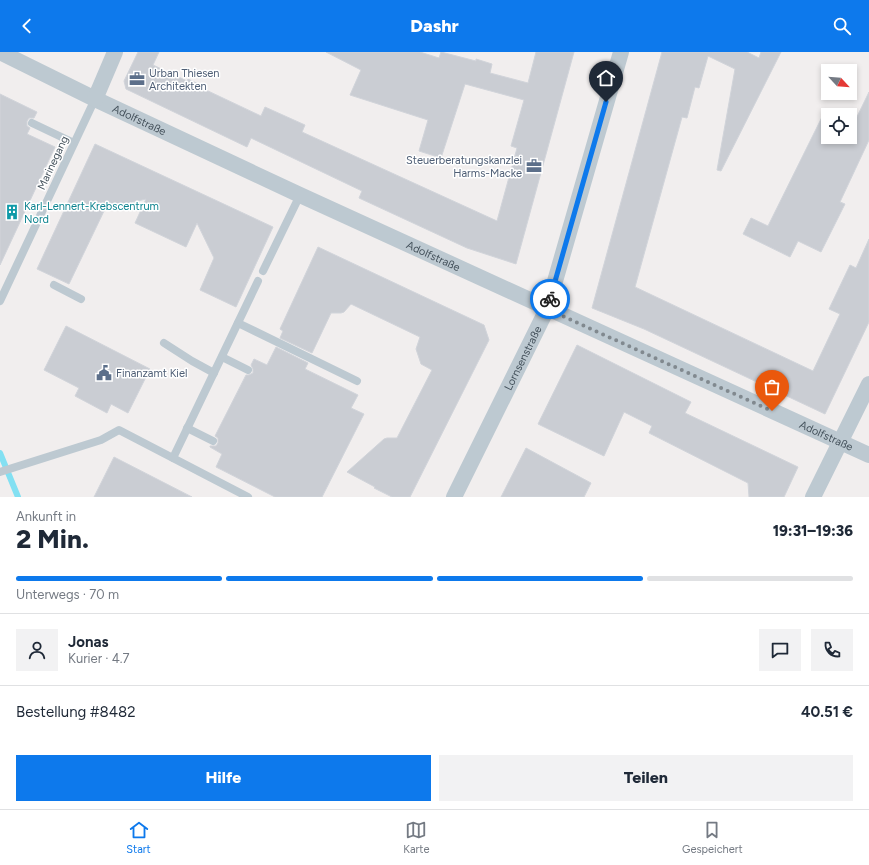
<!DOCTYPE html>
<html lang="de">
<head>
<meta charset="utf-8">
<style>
  body { margin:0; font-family:Figtree,sans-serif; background:#f2f2f3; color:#1f2937; height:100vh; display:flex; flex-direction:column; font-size:15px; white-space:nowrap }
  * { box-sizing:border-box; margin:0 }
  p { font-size:13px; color:#747a83 }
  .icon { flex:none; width:22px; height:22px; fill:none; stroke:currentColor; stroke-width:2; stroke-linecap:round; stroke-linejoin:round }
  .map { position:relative; height:445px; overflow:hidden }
  .side { display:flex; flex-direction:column; background:#fff; flex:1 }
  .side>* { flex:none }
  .needle { width:26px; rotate:116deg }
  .fabs { position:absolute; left:821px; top:12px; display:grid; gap:8px }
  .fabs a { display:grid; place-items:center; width:36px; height:36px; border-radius:0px; background:#fff; box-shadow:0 2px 6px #0003; font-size:20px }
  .pin { position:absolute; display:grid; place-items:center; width:34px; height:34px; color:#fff; margin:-41px -17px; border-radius:50% 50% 50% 0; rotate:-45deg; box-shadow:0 0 4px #0007 }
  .pin .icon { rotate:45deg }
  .courier { position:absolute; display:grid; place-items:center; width:40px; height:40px; margin:-20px; border:3px solid #0d79ec; border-radius:50%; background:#fff; color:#222; box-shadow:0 1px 5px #0007 }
  .headline em { font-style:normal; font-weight:800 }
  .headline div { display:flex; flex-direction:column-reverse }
  .headline { display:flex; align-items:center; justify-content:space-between; height:68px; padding:0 16px }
  h1 { font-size:26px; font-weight:800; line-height:30px }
  .bar { display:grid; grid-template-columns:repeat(4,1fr); gap:6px 4px; align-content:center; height:48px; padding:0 16px }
  .bar i { height:5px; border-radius:3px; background:#e0e1e3 }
  .bar .selected { background:#0d79ec }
  .bar p { grid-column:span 4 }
  .line { display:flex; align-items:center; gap:10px; padding:0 16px; border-top:1px solid #e0e1e3 }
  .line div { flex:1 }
  .round { display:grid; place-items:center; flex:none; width:42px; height:42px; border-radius:0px; background:#f2f2f3 }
  .button { display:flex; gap:8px; margin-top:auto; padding:8px 16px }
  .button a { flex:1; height:46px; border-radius:0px; background:#0d79ec; color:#fff; font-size:16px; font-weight:800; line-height:46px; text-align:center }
  .button a+a { background:#f2f2f3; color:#1f2937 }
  header { display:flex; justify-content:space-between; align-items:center; height:52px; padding:0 16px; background:#0d79ec; color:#fff; font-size:18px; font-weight:800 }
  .menu { display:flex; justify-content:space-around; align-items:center; height:56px; border-top:1px solid #e0e1e3; background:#fff; font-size:11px; color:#747a83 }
  .menu a { display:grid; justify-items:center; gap:2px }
  .menu .selected { color:#0d79ec }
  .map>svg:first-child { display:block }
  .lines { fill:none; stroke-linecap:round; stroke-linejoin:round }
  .stream { stroke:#83e0f2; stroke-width:6 }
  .building { fill:#cacdd3; stroke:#d1d4da }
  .lane { stroke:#bdc9d1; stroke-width:8 }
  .street { stroke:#bdc9d1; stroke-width:16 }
  .done { stroke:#81898f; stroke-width:4; stroke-dasharray:0 7.2 }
  .route { stroke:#0d79ec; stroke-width:5 }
  .labels { text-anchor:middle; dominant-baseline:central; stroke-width:3; stroke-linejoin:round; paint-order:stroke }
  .service-label { font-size:11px; fill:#4e5e75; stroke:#fff; text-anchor:start }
  .street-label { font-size:11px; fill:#45525c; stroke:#fff }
  .culture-label { font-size:11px; fill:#0d838f; stroke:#fff; text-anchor:start }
</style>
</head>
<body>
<header><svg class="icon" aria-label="back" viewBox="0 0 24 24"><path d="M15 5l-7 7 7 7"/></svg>Dashr<svg class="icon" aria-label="search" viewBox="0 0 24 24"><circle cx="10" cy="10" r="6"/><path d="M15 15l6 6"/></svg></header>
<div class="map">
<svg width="869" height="445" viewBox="0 0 869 445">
  <rect width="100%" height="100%" fill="#f1eeee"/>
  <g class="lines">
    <polyline class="stream" points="0,401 18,445"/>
  </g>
  <g class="building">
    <polygon points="138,0 159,0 153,13 187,29 188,27 207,36 206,38 261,64 265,55 305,73 302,80 497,169 517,96 511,94 524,48 465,32 441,106 419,99 428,68 350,43 361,18 326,0 420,0 439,6 441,0 476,9 476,7 492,12 490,21 528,31 536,0 574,0 516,212 467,196 359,146 362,139 251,86 247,95 126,37 124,29"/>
    <polygon points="662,0 747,0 759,6 761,0 781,0 721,119 717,118 735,17 708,4 699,36 695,35 687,66 682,65 635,235 813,319 840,262 829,257 850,213 856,216 869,187 869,270 825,362 644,277 592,256"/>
    <polygon points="869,40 869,88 840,150 845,152 821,200 798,189 790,205 743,182 751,166 768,174 824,61 828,63 828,85 850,85 850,74 852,75"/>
    <polygon points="0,42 37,60 34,66 29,66 27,69 27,74 30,76 27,82 55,95 0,213"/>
    <polygon points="95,92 273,175 236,255 200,238 214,206 197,171 186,195 135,171 146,147 105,157 69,232 37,217"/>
    <polygon points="318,195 484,273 489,288 410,445 392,445 374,436 375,435 347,420 384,387 387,386 397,386 432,318 421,312 416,297 420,285 351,252 344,260 341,261 331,261 312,301 280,286 283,279 280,277"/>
    <polygon points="66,274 150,317 128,361 111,352 107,361 75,344 79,336 44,318"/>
    <polygon points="577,293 691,350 685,361 798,415 784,445 749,445 748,431 649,381 652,374 624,360 604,404 538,372"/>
    <polygon points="276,295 308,311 305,317 358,343 351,356 364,362 322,445 275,445 216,415 222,402 210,395 210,394 216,394 218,391 218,386 215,384 246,323 249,323 253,321 253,317 251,313 254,307 267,313"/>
    <polygon points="526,396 591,431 584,445 501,445"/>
    <polygon points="114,405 192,445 94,445"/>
  </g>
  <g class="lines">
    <g class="lane">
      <polyline points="32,71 74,91"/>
      <polyline points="263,219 300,143"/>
      <polyline points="54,233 81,247"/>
      <polyline points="0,249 95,47"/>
      <polyline points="238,271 357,329"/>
      <polyline points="164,291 192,309 214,321"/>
      <polyline points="222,305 248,318"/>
      <polyline points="187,376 213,389"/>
      <polyline points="173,406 258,229"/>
      <polyline points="0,420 101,388 119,378 248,445"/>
    </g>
    <g class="street">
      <path id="s1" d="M0,0L95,47L300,143L869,403"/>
      <polyline points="95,47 115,0"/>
      <path id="s2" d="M454,445L547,257L621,0"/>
      <polyline points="813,445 869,332"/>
    </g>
  </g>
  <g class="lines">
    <polyline class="done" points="550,247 547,257 772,359"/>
    <polyline class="route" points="550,247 606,50"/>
  </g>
  <defs>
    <symbol id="office-bare" viewBox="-9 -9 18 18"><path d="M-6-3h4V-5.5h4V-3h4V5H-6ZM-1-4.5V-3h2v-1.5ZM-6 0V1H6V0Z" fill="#5c6f8a" stroke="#fff" stroke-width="2.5" paint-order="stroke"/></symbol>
    <symbol id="building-bare" viewBox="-9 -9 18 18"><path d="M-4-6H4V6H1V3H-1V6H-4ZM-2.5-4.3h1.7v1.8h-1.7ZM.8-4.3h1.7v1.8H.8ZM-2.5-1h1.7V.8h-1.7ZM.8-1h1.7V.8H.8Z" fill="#0f9aa8" stroke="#fff" stroke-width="2.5" paint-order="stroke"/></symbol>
    <symbol id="civic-bare" viewBox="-9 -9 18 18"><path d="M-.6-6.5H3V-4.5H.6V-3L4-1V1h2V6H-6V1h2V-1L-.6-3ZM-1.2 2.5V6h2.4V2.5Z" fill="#5c6f8a" stroke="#fff" stroke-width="2.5" paint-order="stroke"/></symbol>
  </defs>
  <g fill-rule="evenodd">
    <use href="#office-bare" x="126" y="16" width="22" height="22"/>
    <use href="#office-bare" x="523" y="103" width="22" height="22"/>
    <use href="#building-bare" x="1" y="149" width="22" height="22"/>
    <use href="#civic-bare" x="93" y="310" width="22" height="22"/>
  </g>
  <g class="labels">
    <g class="service-label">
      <text x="149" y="21">Urban Thiesen<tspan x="149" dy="13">Architekten</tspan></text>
      <text x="522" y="108" text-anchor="end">Steuerberatungskanzlei<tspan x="522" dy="13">Harms-Macke</tspan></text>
      <text x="116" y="321">Finanzamt Kiel</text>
    </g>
    <g class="street-label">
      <text stroke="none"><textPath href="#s1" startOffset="155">Adolfstraße</textPath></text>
      <text transform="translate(53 111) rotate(-65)">Marinegang</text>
      <text stroke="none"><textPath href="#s1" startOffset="479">Adolfstraße</textPath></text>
      <text stroke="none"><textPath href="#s2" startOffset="155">Lornsenstraße</textPath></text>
      <text stroke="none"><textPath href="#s1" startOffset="911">Adolfstraße</textPath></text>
    </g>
    <g class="culture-label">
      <text x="24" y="154">Karl-Lennert-Krebscentrum<tspan x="24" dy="13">Nord</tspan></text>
    </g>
  </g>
</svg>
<div class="fabs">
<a><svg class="needle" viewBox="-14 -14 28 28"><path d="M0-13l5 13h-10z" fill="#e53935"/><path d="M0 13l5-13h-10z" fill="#747a83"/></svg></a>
<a><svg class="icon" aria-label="locate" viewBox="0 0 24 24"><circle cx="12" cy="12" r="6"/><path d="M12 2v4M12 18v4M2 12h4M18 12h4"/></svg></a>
</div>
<div class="pin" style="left:772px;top:359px;background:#ea580c"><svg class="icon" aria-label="bag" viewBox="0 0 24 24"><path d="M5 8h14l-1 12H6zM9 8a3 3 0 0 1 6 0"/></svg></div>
<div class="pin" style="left:606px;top:50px;background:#1f2937"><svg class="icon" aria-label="home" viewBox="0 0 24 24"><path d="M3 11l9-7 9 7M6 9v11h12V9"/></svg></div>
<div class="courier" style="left:550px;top:247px"><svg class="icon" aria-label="bike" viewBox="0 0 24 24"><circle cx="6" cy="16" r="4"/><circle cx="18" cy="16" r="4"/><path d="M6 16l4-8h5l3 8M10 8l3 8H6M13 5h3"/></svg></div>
</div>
<section class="side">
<div class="headline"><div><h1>2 Min.</h1><p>Ankunft in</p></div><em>19:31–19:36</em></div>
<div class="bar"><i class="selected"></i><i class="selected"></i><i class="selected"></i><i></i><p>Unterwegs · 70 m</p></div>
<div class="line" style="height:72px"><a class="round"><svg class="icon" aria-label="person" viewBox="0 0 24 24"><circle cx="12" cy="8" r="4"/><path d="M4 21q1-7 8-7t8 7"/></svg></a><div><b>Jonas</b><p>Kurier · 4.7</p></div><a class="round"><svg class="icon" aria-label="chat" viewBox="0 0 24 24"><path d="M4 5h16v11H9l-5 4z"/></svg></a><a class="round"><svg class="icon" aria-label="phone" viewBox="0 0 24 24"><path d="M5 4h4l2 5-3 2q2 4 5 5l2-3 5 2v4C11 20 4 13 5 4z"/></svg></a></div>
<div class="line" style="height:52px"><div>Bestellung #8482</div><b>40.51 €</b></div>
<div class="button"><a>Hilfe</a><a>Teilen</a></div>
</section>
<nav class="menu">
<a class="selected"><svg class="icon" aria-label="home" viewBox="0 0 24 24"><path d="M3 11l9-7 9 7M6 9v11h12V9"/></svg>Start</a>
<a><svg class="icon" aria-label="map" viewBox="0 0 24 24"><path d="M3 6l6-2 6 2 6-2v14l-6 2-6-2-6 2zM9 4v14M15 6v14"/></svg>Karte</a>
<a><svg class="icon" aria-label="saved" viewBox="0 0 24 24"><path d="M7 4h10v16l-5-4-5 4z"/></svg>Gespeichert</a>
</nav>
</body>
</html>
